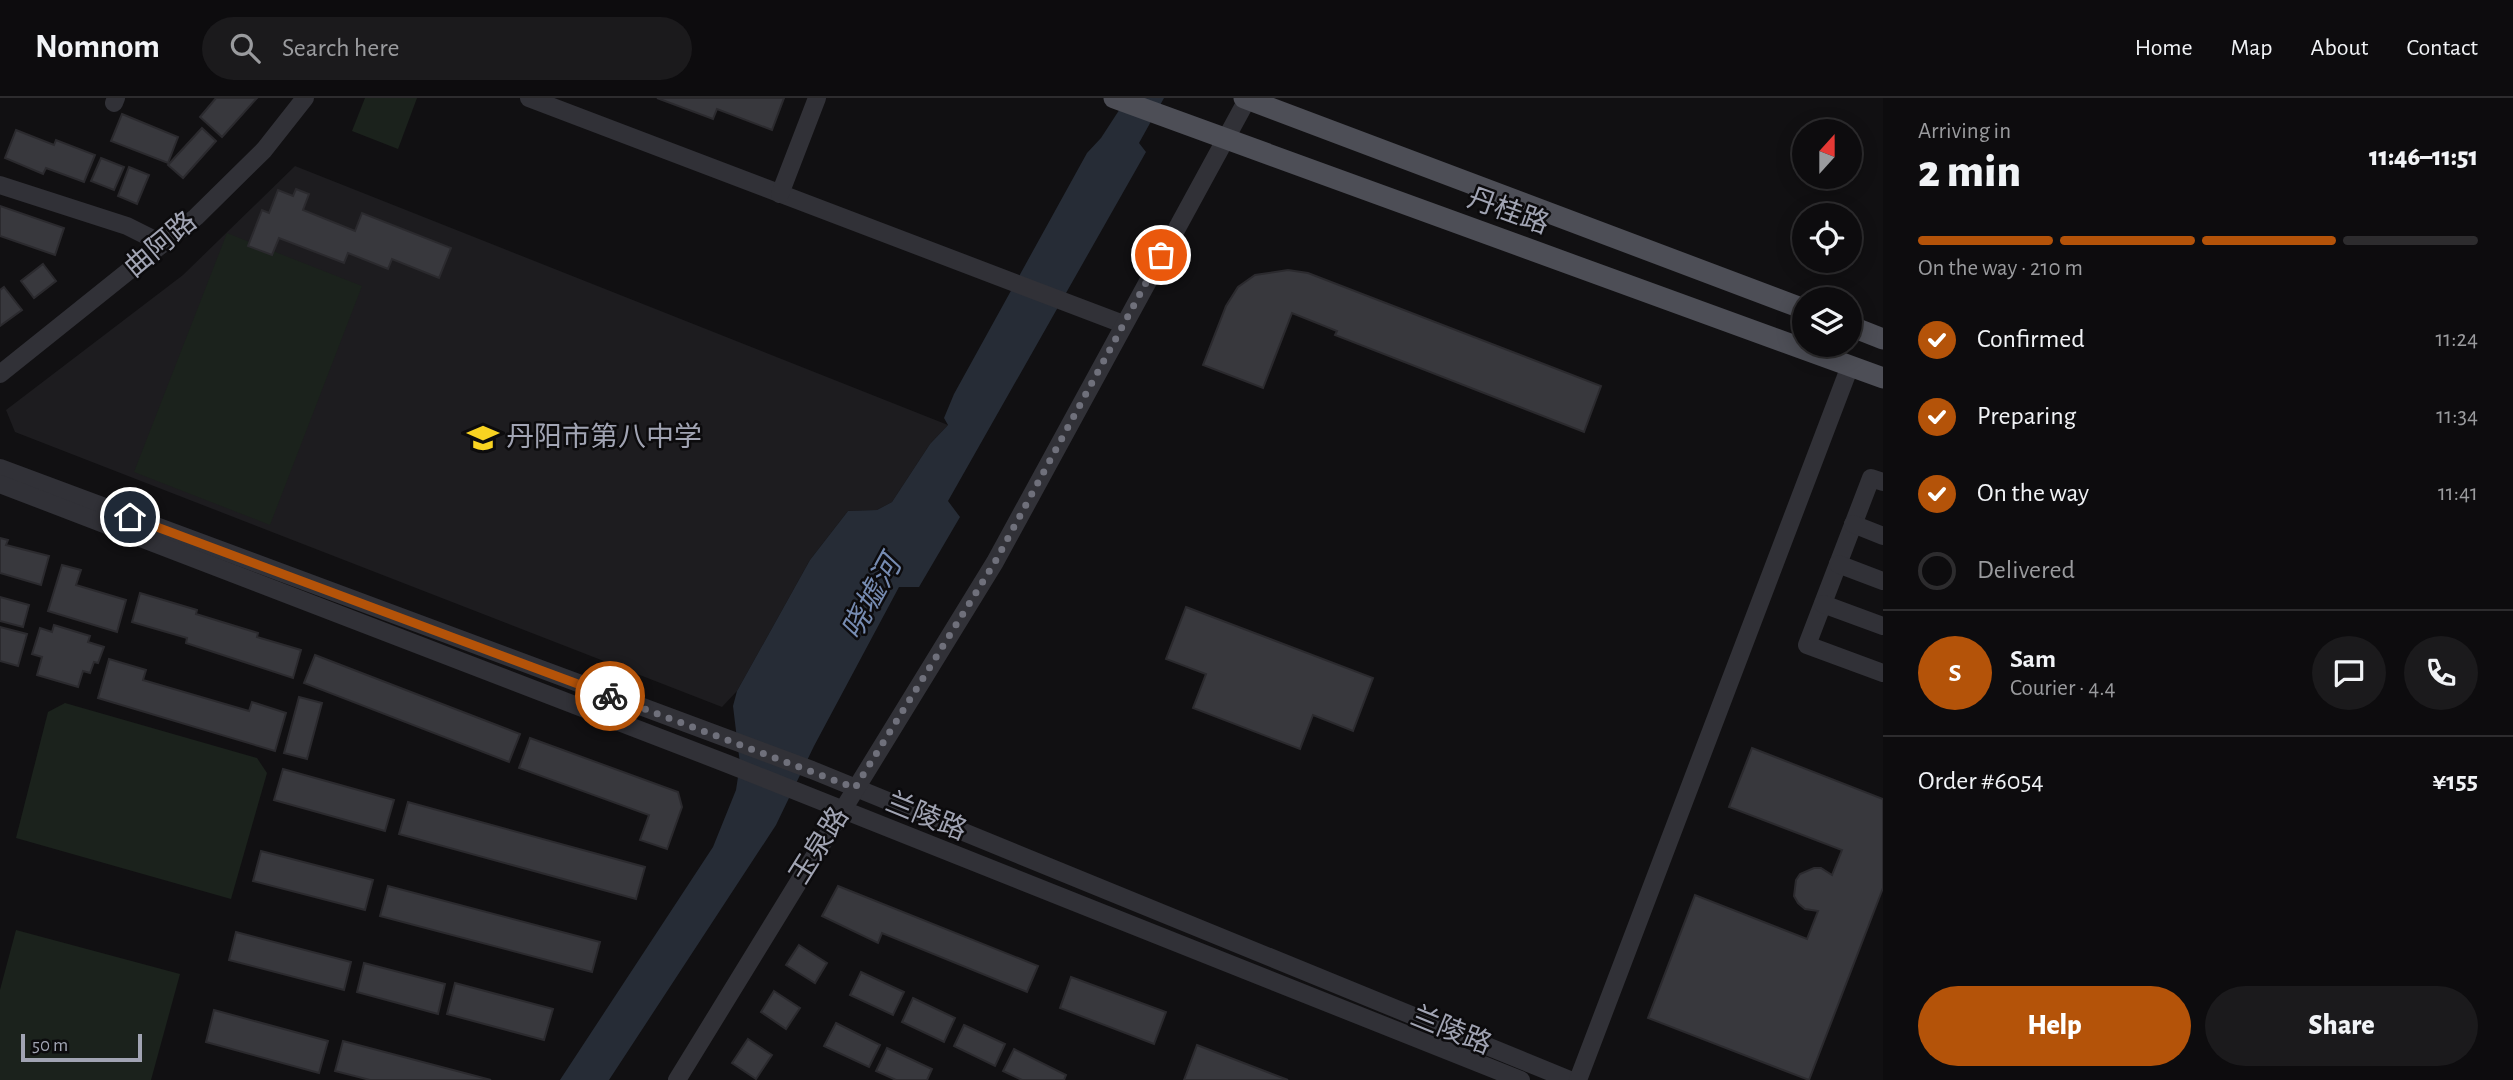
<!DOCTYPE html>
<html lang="en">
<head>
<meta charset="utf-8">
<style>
  body { margin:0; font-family:"Alegreya Sans","Noto Sans SC",sans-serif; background:#1b1a1c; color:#f1f3f6; height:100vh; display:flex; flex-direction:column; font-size:26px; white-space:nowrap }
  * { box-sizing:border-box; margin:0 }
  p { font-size:23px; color:#9a9b9e }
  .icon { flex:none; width:38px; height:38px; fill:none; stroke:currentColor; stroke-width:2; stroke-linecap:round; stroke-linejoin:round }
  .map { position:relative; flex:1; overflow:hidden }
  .details { display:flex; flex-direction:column; background:#0d0c0e; width:630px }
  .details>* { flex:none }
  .needle { width:46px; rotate:21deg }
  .controls { position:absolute; left:1792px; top:21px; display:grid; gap:14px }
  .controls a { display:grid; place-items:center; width:70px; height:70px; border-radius:50%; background:#0d0c0e; box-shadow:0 4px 18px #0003,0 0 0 2px #2d2c2e; font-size:35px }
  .scale { position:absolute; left:21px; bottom:18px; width:121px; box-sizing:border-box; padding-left:7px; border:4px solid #a1a4b3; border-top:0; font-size:19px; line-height:24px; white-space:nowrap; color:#a1a4b3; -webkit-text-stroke:5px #0c0b0d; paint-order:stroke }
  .pin { position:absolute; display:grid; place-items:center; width:60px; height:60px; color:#fff; margin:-30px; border:4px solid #fff; border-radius:50%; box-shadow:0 2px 7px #0007 }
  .courier { position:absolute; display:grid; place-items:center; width:70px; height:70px; margin:-35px; border:5px solid #b45309; border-radius:50%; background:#fff; color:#222; box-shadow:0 2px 9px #0007 }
  .head em { font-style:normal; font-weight:800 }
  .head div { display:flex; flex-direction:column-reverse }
  .head { display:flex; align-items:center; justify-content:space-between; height:119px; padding:0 35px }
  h1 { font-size:46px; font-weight:800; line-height:52px }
  .bar { display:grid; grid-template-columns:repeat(4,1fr); gap:10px 7px; align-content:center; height:84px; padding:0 35px }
  .bar i { height:9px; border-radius:5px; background:#2d2c2e }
  .bar .current { background:#b45309 }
  .bar p { grid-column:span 4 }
  .line { display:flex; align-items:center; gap:18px; padding:0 35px; border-top:2px solid #2d2c2e }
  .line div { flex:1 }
  .round { display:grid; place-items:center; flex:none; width:74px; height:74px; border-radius:37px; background:#1b1a1c }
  ol { padding:0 35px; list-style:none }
  li { display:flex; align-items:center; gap:21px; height:77px }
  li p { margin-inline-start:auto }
  li .icon { padding:7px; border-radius:50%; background:#b45309; color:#fff; stroke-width:4 }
  li:last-child { color:#9a9b9e }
  li i { width:38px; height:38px; border:4px solid #2d2c2e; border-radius:50% }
  .button { display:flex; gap:14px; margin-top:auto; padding:14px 35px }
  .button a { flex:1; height:80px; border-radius:42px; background:#b45309; color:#fff; font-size:28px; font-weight:800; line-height:80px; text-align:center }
  .button a+a { background:#1b1a1c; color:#f1f3f6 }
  header { display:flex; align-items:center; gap:42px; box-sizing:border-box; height:98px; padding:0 35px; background:#0d0c0e; border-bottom:2px solid #2d2c2e }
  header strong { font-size:33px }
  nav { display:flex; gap:38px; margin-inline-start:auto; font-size:24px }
  .search { width:490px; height:63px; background:#1b1a1c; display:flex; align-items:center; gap:18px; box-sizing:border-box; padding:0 24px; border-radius:38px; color:#9a9b9e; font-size:26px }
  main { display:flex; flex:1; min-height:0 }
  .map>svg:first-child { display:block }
  .built { fill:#1d1c1f }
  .green { fill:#1b221c }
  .water { fill:#262c36 }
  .building { fill:#38383d; stroke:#2b2a2e; stroke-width:2 }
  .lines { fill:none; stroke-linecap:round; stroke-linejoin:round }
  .minor { stroke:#313137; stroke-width:18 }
  .major { stroke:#4d4e56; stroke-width:21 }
  .done { stroke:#6f707b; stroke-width:7; stroke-dasharray:0 12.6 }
  .route { stroke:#b45309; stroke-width:9 }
  .labels { text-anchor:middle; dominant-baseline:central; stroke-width:5; stroke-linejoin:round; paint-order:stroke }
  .street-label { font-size:28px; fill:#a1a4b3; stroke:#0c0b0d }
  .poi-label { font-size:28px; fill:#a1a4b3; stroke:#0c0b0d; text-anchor:start }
  .water-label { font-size:30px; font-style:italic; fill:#768bb1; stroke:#0c0b0d }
</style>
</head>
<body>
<header>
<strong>Nomnom</strong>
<div class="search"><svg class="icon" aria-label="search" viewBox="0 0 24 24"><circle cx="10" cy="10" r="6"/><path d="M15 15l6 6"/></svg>Search here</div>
<nav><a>Home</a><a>Map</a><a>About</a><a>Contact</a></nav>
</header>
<main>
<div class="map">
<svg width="1883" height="982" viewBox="0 0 1883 982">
  <rect width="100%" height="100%" fill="#111012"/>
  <polygon class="built" points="295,68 948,327 930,346 892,404 877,412 848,413 810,462 737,593 722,609 15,334 6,312 183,177"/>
  <g class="green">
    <polygon points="365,0 417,0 398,51 352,33"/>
    <polygon points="227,135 362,188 270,427 134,374"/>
    <polygon points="65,605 257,660 267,675 231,801 16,740 48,614"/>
    <polygon points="16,832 180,876 151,982 0,982 0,892"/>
  </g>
  <polygon class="water" points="1127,0 1164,0 1139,45 1146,54 948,403 960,419 919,489 899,489 814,648 776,727 609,982 560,982 713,749 736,692 740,666 733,608 737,593 810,462 848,413 877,412 892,404 930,346 948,327 944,320 954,296 1087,55 1101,40"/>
  <g class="building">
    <polygon points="216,0 257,0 222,39 200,19"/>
    <polygon points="657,0 784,0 772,32 717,11 713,21"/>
    <polygon points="122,16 178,39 168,65 111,43"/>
    <polygon points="202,30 216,43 183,80 168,67"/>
    <polygon points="16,32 54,47 56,42 95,57 84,84 46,70 43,76 5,60"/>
    <polygon points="101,60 124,69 114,92 91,83"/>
    <polygon points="129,69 149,77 137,106 118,98"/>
    <polygon points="296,91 309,96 303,112 355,133 362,115 451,150 439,180 392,161 388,171 348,155 344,165 279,140 272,157 248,148 262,112 269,115 278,92 293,98"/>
    <polygon points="0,108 64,130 55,157 0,138"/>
    <polygon points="43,166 56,183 34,200 21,183"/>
    <polygon points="1288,172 1308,175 1601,288 1584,334 1335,237 1337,233 1292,215 1263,290 1203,267 1226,208 1238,189 1255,177"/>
    <polygon points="4,189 22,212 0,228 0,192"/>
    <polygon points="0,440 8,442 6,447 49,458 41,487 0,475"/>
    <polygon points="62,467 81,472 76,487 126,502 117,534 48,513"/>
    <polygon points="140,495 197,512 196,516 258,535 257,539 301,552 293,580 186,545 187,540 132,524"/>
    <polygon points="0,499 29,507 23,529 0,523"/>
    <polygon points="1186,509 1373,580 1353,633 1313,617 1300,651 1193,610 1206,576 1166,561"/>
    <polygon points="54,527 90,538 88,544 104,549 98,565 94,564 90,575 83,573 78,589 37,577 42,559 32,556 40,530 52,534"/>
    <polygon points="0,529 27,536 18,568 0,563"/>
    <polygon points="315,557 520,636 509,664 304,585"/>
    <polygon points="109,561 146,572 143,582 249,613 252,604 286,615 275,653 98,600"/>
    <polygon points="299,599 322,605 307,661 284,655"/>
    <polygon points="530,640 678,694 682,709 667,751 640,742 649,717 519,670"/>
    <polygon points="1752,650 1883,701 1883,790 1809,982 1648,920 1695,797 1807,841 1818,813 1805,811 1798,805 1794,798 1796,782 1800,776 1814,770 1821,770 1832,777 1842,752 1729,709"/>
    <polygon points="283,671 394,702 385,733 274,702"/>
    <polygon points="408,704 645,769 636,801 399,736"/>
    <polygon points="261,753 373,782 365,812 253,783"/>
    <polygon points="388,788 600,844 592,874 380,818"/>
    <polygon points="838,788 1038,868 1027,894 882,835 878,845 822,818"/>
    <polygon points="236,834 351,864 344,892 229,862"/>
    <polygon points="799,847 827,865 815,885 786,867"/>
    <polygon points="364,865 445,886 438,916 357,894"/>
    <polygon points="861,874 904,894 893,917 850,897"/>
    <polygon points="1071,879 1166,914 1154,946 1060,910"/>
    <polygon points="455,885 553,911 544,942 447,916"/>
    <polygon points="774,893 800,910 786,931 761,914"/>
    <polygon points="913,900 955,920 944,944 902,924"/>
    <polygon points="214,912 328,943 319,975 206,944"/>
    <polygon points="836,925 880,947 869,969 824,948"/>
    <polygon points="964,927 1005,946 995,968 954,948"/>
    <polygon points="748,941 772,957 756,981 732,965"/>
    <polygon points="343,943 491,982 370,982 335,973"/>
    <polygon points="1197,947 1288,982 1184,982"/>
    <polygon points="887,950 932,971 927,982 896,982 876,973"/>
    <polygon points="1014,951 1066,977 1064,982 1022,982 1003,973"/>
  </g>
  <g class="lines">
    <g class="minor">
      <polyline points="529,0 1123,226"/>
      <polyline points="114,5 116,0"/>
      <polyline points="0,87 127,128 163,146"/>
      <polyline points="780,96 817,0"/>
      <polyline points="0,276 196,119 264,52 305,0"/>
      <polyline points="0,370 812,672 1570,982"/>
      <polyline points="1883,384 1871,380 1807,547 1883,575"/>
      <polyline points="0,386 728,666 1521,982"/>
      <polyline points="1853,426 1883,438"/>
      <polyline points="1838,466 1883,483"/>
      <polyline points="1823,506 1883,528"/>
      <polyline points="677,982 995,464 1248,0"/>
      <polyline points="1578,982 1850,268"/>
    </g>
    <g class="major">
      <polyline points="1114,0 1883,280"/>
      <polyline points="1244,0 1804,211"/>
      <polyline points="1850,228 1883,241"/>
    </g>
  </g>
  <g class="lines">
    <polyline class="done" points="610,598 855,690 995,464 1161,157"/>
    <polyline class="route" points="130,419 610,598"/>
  </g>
  <defs>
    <symbol id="school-bare" viewBox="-9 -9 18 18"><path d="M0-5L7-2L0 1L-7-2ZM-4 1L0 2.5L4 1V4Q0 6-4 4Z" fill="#f9d321" stroke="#0c0b0d" stroke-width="2.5" paint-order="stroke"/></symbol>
  </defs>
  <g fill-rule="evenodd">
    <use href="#school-bare" x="461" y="318" width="44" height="44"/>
  </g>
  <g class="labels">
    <g class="street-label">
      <text transform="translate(1508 114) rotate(20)">丹桂路</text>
      <text transform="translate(161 147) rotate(-40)">曲阿路</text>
      <text transform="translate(926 719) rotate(22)">兰陵路</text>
      <text transform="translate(820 748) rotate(-58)">玉泉路</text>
      <text transform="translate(1451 933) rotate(22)">兰陵路</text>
    </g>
    <g class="poi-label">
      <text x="506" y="340">丹阳市第八中学</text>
    </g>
    <g class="water-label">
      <text transform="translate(872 500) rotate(-61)">哓墟河</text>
    </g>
  </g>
</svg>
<div class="controls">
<a><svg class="needle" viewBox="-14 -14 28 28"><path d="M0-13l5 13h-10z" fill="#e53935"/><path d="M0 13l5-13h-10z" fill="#9a9b9e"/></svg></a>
<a><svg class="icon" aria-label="locate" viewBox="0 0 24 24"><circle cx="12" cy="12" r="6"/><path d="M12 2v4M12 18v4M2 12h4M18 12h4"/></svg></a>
<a><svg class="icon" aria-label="layers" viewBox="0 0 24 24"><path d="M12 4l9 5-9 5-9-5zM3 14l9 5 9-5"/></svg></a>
</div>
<div class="scale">50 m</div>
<div class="pin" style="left:1161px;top:157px;background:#ea580c"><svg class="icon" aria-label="bag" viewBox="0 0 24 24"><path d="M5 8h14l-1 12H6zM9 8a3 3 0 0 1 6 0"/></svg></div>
<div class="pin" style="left:130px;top:419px;background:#1f2937"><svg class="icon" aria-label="home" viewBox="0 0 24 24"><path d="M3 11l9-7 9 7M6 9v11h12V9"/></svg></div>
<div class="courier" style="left:610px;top:598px"><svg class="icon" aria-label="bike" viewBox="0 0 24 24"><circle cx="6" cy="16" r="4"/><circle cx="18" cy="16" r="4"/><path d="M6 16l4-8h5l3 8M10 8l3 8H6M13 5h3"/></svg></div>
</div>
<section class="details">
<div class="head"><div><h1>2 min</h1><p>Arriving in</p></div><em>11:46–11:51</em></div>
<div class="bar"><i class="current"></i><i class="current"></i><i class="current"></i><i></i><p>On the way · 210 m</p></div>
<ol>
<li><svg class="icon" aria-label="check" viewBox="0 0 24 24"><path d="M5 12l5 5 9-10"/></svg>Confirmed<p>11:24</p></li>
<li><svg class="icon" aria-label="check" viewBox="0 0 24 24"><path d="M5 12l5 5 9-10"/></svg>Preparing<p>11:34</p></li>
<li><svg class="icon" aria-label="check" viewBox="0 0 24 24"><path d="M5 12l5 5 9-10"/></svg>On the way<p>11:41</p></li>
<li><i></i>Delivered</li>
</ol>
<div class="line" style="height:126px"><b class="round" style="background:#b45309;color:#fff">S</b><div><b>Sam</b><p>Courier · 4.4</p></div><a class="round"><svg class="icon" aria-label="chat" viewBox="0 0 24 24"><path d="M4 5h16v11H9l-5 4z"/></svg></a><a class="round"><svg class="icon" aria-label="phone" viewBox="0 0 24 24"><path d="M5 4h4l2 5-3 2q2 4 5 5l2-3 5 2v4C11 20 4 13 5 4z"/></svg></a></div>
<div class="line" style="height:91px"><div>Order #6054</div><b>¥155</b></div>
<div class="button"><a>Help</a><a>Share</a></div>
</section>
</main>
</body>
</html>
